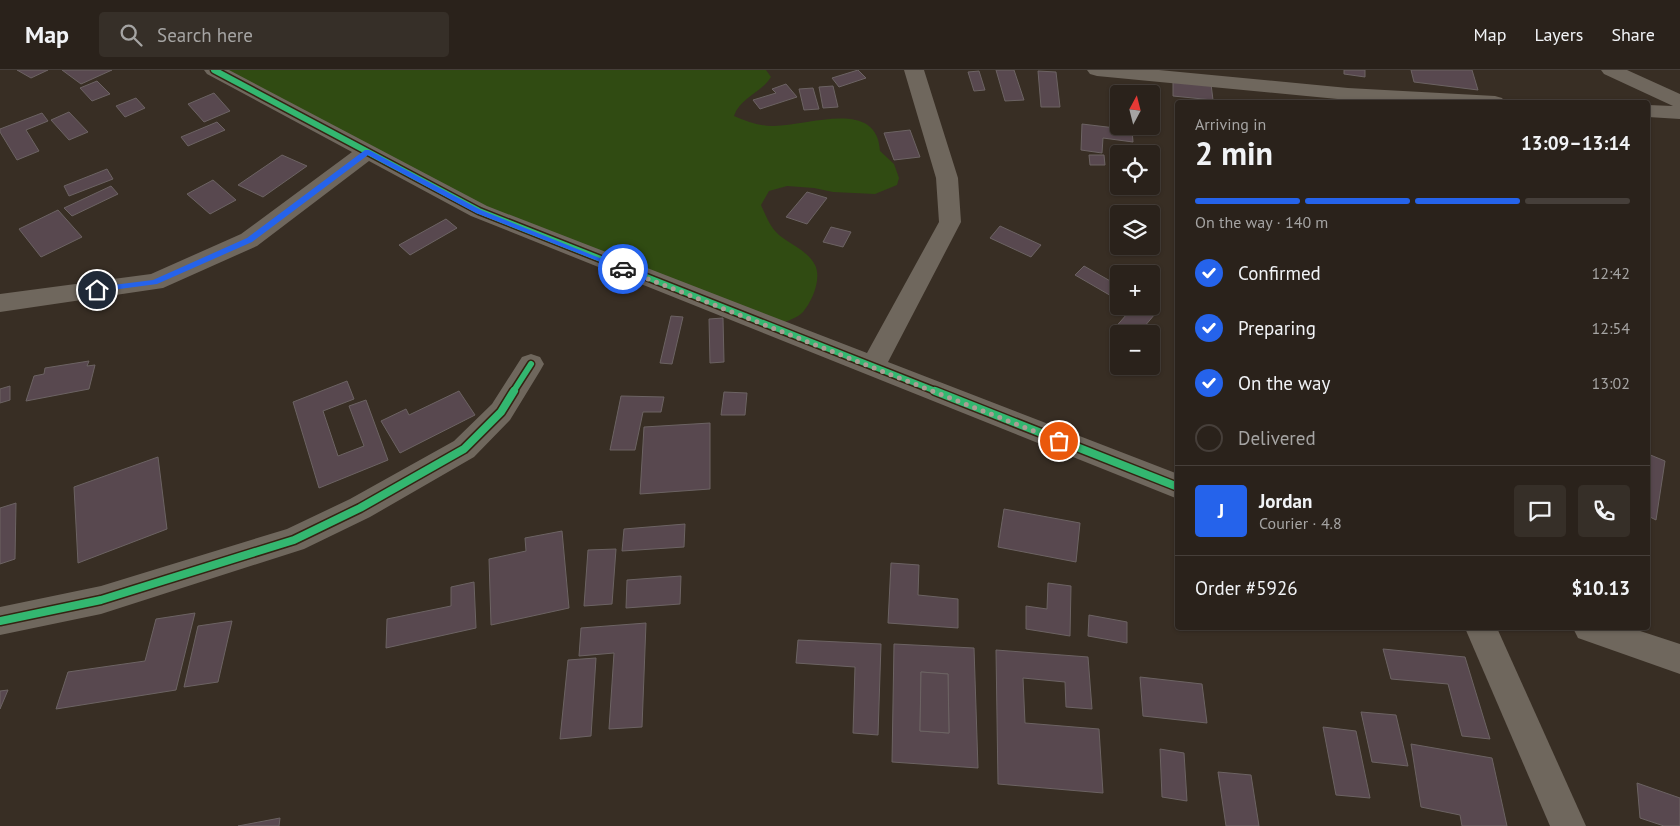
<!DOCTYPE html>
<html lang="en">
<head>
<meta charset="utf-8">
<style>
  body { margin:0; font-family:"PT Sans",sans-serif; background:#362f28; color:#f1f3f6; height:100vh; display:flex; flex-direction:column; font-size:19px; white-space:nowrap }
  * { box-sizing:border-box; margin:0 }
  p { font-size:16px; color:#a5a4a3 }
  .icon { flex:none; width:28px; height:28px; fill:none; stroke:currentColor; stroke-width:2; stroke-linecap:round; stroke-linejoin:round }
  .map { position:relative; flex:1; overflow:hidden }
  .details { position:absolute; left:1175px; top:30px; width:475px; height:530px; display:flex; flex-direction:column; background:#2a221b; border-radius:5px; box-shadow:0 1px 4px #0004,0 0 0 1px #463f3a }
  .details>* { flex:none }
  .needle { width:32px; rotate:7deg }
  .fabs { position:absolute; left:1110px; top:15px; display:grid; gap:10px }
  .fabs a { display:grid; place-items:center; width:50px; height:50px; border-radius:5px; background:#2a221b; box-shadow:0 1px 4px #0004,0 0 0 1px #463f3a; font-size:25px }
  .pin { position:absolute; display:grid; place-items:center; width:42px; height:42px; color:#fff; margin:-21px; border:2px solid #fff; border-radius:50%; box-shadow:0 1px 5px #0007 }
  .courier { position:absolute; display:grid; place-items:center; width:50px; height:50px; margin:-25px; border:4px solid #2563eb; border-radius:50%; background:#fff; color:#222; box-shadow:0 1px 6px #0007 }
  .head em { font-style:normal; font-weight:700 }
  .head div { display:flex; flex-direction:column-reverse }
  .head { display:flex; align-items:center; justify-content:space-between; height:85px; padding:0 20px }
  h1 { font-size:32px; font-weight:700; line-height:38px }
  .bar { display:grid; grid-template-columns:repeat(4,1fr); gap:8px 5px; align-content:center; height:60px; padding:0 20px }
  .bar i { height:6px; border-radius:4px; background:#463f3a }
  .bar .on { background:#2563eb }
  .bar p { grid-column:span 4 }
  .line { display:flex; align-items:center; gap:12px; padding:0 20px; border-top:1px solid #463f3a }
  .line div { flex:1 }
  .round { display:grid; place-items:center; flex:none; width:52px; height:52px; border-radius:5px; background:#362f28 }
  ol { padding:0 20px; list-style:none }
  li { display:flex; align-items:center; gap:15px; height:55px }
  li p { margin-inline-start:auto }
  li .icon { padding:5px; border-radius:50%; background:#2563eb; color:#fff; stroke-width:4 }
  li:last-child { color:#a5a4a3 }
  li i { width:28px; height:28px; border:2px solid #463f3a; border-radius:50% }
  header { display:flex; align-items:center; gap:30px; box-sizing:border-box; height:70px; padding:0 25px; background:#2a221b; border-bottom:1px solid #463f3a }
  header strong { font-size:24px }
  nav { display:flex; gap:28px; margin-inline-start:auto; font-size:18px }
  .search { width:350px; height:45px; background:#362f28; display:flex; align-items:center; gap:12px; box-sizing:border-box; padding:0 18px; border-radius:5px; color:#a5a4a3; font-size:19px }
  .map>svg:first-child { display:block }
  .green { fill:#304b12 }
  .building { fill:#58484f; stroke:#6c6363; fill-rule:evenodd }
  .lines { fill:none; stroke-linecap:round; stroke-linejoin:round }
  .minor { fill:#6f675d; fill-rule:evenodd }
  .cycleway-far1-casing { stroke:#352413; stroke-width:9 }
  .cycleway-casing { stroke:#352413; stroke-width:11 }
  .cycleway-far1 { stroke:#33b770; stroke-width:6 }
  .cycleway { stroke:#33b770; stroke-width:8 }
  .route { fill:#2563eb }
  .done { stroke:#aa9e94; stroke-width:5; stroke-dasharray:0 9 }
</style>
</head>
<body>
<header>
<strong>Map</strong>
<div class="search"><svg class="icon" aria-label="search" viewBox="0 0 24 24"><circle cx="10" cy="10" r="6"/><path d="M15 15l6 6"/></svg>Search here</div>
<nav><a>Map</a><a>Layers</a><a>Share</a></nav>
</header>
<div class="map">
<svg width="1680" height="756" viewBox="0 0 1680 756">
  <rect width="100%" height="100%" fill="#382e24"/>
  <path class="green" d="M214,0H766L771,7C761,23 740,28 734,46C746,51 759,56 772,56C806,57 877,27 880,81L894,94L899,108L897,115L875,124L833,122L814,118L787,116L769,121L761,135C766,146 770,157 779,165C790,174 808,181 815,195C822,209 812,231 803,242C797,249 780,253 772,257L543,166Z"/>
  <g class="building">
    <polygon points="17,0 48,0 31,8"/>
    <polygon points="62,0 112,0 81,14"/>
    <polygon points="858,0 866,8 839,17 832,8"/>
    <polygon points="996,0 1014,0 1024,30 1005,31"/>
    <polygon points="1344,0 1365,0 1365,7 1344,4"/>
    <polygon points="1411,0 1472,0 1478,20 1414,12"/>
    <polygon points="979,1 985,20 974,21 968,2"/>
    <polygon points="1038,1 1056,2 1060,37 1041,37"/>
    <polygon points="1173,10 1211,14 1213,30 1173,26"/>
    <polygon points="97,11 110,24 92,31 80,18"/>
    <polygon points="786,14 797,27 760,39 753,30 776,23 772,19"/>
    <polygon points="833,16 838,37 823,38 819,17"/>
    <polygon points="813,18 819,39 804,40 799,19"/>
    <polygon points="214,23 230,41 204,52 188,34"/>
    <polygon points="136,28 145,38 125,47 116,36"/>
    <polygon points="69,42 88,62 69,70 51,50"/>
    <polygon points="42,43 48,51 26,60 39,81 17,90 0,62 0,59"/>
    <polygon points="217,52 225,60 188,76 181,67"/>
    <polygon points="1082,54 1132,60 1133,72 1103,68 1102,83 1081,80"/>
    <polygon points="910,60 920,87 894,90 884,63"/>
    <polygon points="282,85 307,96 263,127 238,115"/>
    <polygon points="1089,85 1104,85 1105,95 1090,95"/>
    <polygon points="107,99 113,109 69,126 64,116"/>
    <polygon points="213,110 236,130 210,144 187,124"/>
    <polygon points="111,116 118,124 72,146 64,138"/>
    <polygon points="807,122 827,128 807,154 786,147"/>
    <polygon points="58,140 82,167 41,187 19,159"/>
    <polygon points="446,149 457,158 410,185 399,175"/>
    <polygon points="1000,156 1041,175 1031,187 990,168"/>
    <polygon points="831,157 851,162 843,177 823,172"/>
    <polygon points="1084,196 1119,216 1119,222 1113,227 1075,205"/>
    <polygon points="1134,236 1141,236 1155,244 1138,264 1120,264 1113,260"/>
    <polygon points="671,246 683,247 672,294 660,293"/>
    <polygon points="723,248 724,292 710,293 709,249"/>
    <polygon points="89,291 87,296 95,295 89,319 26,331 34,306 44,304 45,298"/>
    <polygon points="347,311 354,329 323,341 338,386 364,376 349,336 366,330 388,390 319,418 293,332"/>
    <polygon points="10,316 10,330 0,333 0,319"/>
    <polygon points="459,321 475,345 400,383 381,351 406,339 409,345"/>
    <polygon points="724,322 747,323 745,345 721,345"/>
    <polygon points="621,326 664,327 661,342 643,342 635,380 610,380"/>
    <polygon points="710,353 710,419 640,424 644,357"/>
    <polygon points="1648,384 1665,391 1656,450 1648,446"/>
    <polygon points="158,387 167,459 78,493 74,417"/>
    <polygon points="16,433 15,489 0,494 0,438"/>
    <polygon points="1004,439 1080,453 1076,492 998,477"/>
    <polygon points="685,454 684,477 622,481 624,459"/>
    <polygon points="562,461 569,538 491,555 489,489 526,481 525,468"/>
    <polygon points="616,479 612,534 584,536 588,480"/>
    <polygon points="891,493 919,495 918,525 958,529 958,558 888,553"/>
    <polygon points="681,506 680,534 626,538 627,510"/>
    <polygon points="474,512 476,558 386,578 387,549 451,536 451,517"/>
    <polygon points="1048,513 1071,516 1070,566 1026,559 1026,536 1047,539"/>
    <polygon points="195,543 176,620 56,639 68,602 145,591 156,549"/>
    <polygon points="1089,545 1127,552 1127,573 1088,566"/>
    <polygon points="232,551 218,612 184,617 198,556"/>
    <polygon points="646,553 642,657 609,659 614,583 579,586 581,558"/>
    <polygon points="798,570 881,574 878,665 853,663 855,597 796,593"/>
    <path d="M894,574L974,578L978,698L892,692ZM921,602L948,604L949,663L920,661Z"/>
    <polygon points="1383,579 1465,587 1490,669 1462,666 1448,614 1391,609"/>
    <polygon points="996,580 1088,587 1092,639 1066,637 1065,612 1023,608 1025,653 1099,659 1103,723 998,714"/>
    <polygon points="596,588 591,666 560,669 568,590"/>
    <polygon points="921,602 948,604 949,663 920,661"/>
    <polygon points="1140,607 1202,614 1207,653 1143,646"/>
    <polygon points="8,620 0,639 0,621"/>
    <polygon points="1361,642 1396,645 1408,696 1372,692"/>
    <polygon points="1323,657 1356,661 1370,728 1336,725"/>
    <polygon points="1411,674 1492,688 1507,756 1462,756 1460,745 1421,737"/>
    <polygon points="1160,679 1184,683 1187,731 1162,727"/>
    <polygon points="1218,702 1251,705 1259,756 1226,756"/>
    <polygon points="1637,713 1680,728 1680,756 1664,756 1640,748"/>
    <polygon points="280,748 279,756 238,756"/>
  </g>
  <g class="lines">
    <g class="minor">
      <polygon points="204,0 229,0 487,136 867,283 939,152 936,108 904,0 924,0 958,108 961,152 888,292 1178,404 1178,429 471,146 369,91 257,176 163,218 0,242 0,224 151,204 241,164 352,82 207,4"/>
      <polygon points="1087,0 1159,0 1348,18 1495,26 1502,28 1505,32 1394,32 1348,30 1097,6 1090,4"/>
      <polygon points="1601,0 1627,0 1680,24 1680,49 1648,47 1648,35 1673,36 1604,4"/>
      <polygon points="531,284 540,287 544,294 540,301 510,350 474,387 370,447 304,479 101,544 0,565 0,537 101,516 287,459 350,429 454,371 492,334 522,287"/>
      <polygon points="1465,558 1497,558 1586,756 1550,756"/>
      <polygon points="1573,558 1631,558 1680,574 1680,604 1578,568"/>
    </g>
    <defs>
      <g id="cycleway-far1">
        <polyline points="214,0 479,141 938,322"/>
        <polyline points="513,322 531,294"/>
      </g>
      <g id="cycleway">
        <polyline points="935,321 1178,417"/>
        <polyline points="0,551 101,530 294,470 360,438 464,379 501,342 514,321"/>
      </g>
    </defs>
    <use href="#cycleway-far1" class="cycleway-far1-casing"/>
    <use href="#cycleway" class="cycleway-casing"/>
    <use href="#cycleway-far1" class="cycleway-far1"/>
    <use href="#cycleway" class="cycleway"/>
  </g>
  <polygon class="route" points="365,80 369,80 481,140 627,199 621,200 476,143 368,85 252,172 157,214 97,222 93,220 97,217 153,210 247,168"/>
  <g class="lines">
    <polyline class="done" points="623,199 1059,371"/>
  </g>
</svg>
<div class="fabs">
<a><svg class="needle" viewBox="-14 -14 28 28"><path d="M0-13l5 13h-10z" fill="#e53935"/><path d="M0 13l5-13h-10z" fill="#a5a4a3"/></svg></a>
<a><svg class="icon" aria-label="locate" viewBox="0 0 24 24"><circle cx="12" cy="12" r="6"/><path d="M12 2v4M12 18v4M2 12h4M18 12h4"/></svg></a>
<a><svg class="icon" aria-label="layers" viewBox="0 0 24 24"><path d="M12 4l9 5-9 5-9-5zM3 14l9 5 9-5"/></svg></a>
<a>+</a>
<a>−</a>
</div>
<div class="pin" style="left:1059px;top:371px;background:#ea580c"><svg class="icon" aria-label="bag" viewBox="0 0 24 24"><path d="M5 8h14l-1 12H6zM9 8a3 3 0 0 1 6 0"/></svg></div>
<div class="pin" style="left:97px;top:220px;background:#1f2937"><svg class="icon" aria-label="home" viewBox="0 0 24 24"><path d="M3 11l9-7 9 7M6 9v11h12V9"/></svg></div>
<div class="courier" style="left:623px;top:199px"><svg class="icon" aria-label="car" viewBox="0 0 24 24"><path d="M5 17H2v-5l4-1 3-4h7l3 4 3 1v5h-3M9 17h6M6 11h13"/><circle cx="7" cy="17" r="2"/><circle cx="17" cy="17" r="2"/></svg></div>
<section class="details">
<div class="head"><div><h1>2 min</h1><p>Arriving in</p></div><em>13:09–13:14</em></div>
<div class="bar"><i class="on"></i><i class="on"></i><i class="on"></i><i></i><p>On the way · 140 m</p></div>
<ol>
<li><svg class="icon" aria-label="check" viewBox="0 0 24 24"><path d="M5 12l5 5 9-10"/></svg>Confirmed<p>12:42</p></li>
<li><svg class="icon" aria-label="check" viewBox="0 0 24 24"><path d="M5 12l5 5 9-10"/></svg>Preparing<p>12:54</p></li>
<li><svg class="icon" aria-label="check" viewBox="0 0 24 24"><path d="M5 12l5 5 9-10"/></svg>On the way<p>13:02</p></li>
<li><i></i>Delivered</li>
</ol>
<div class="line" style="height:90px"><b class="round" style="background:#2563eb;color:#fff">J</b><div><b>Jordan</b><p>Courier · 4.8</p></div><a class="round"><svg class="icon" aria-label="chat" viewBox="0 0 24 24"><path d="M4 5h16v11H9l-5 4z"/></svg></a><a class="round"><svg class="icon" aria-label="phone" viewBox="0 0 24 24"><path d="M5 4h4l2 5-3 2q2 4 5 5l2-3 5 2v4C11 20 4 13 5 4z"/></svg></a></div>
<div class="line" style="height:65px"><div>Order #5926</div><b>$10.13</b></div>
</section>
</div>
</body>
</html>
